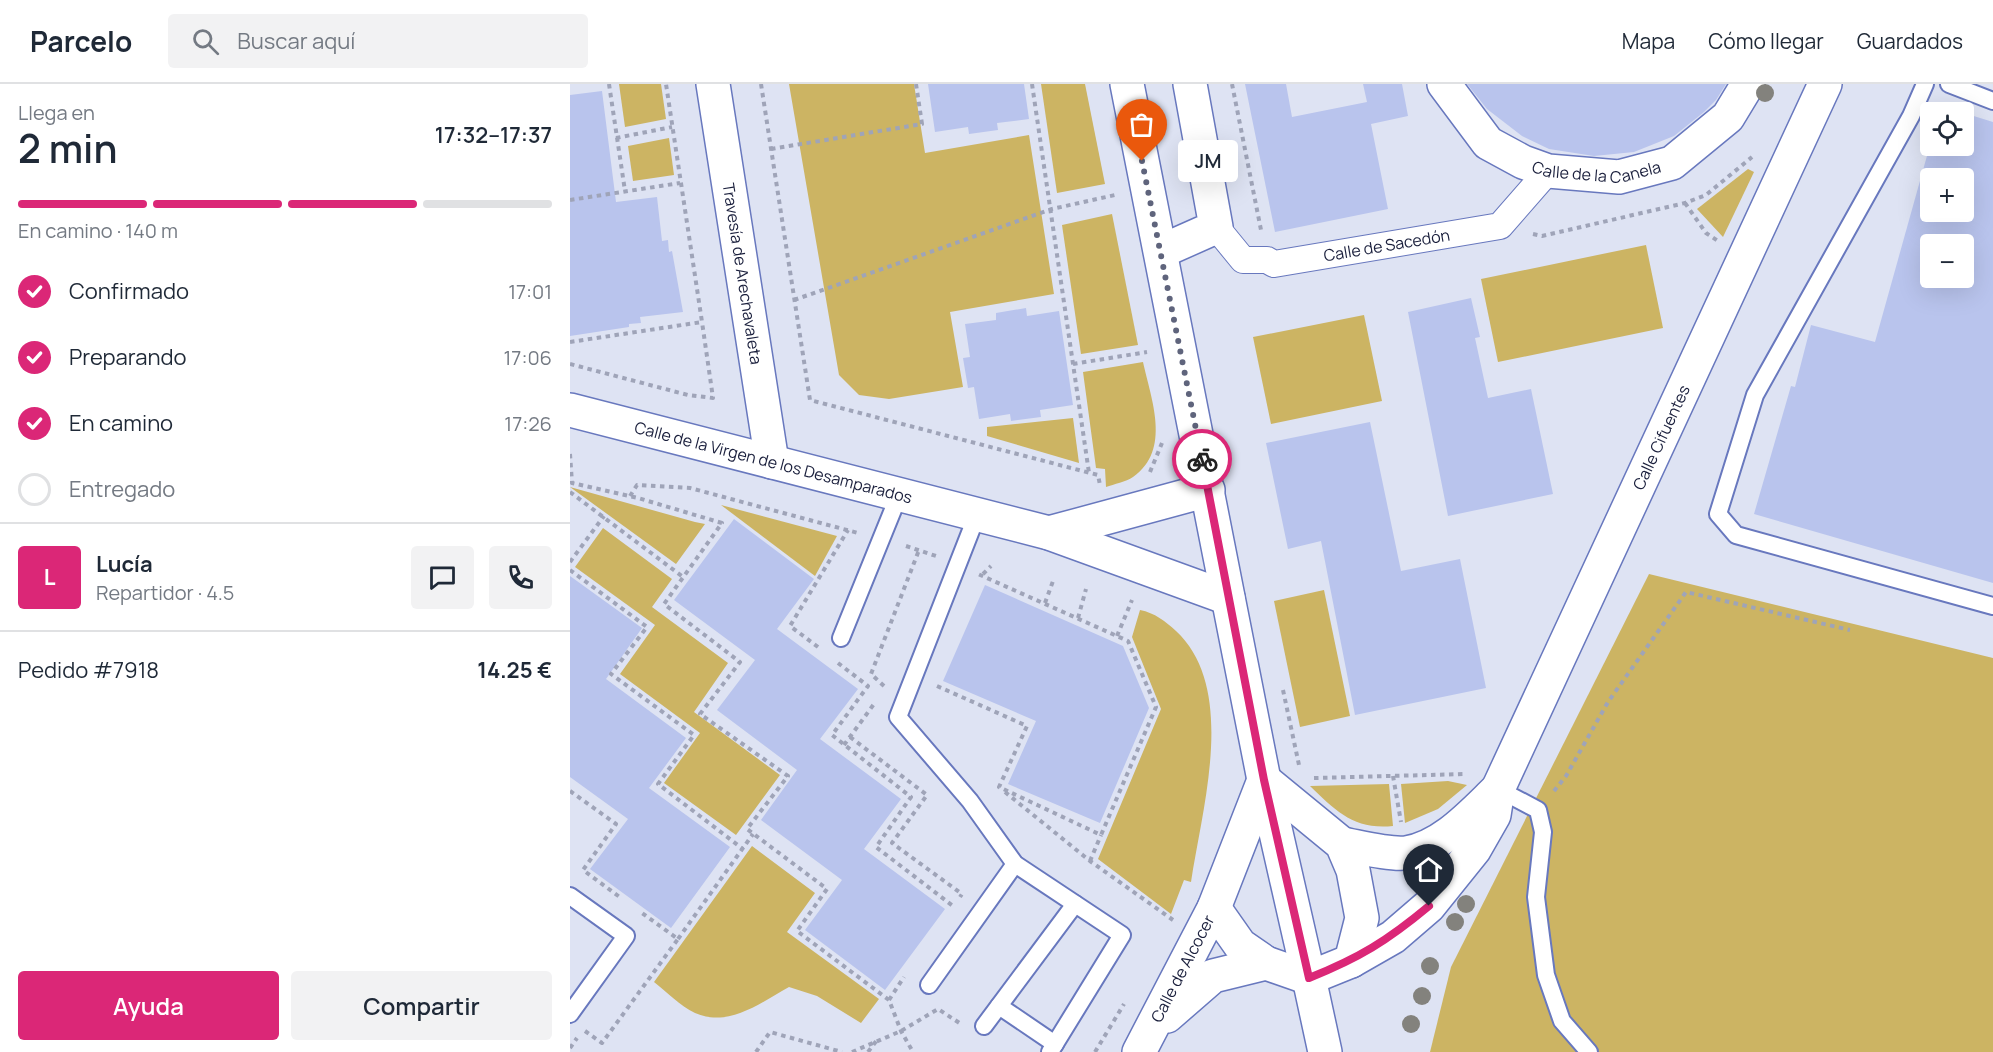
<!DOCTYPE html>
<html lang="es">
<head>
<meta charset="utf-8">
<style>
  body { margin:0; font-family:Manrope,sans-serif; background:#f2f2f3; color:#1f2937; height:100vh; display:flex; flex-direction:column; font-size:22px; white-space:nowrap }
  * { box-sizing:border-box; margin:0 }
  p { font-size:20px; color:#747a83 }
  .icon { flex:none; width:33px; height:33px; fill:none; stroke:currentColor; stroke-width:2; stroke-linecap:round; stroke-linejoin:round }
  .map { position:relative; flex:1; overflow:hidden }
  .side { display:flex; flex-direction:column; background:#fff; width:570px }
  .side>* { flex:none }
  .controls { position:absolute; left:1350px; top:18px; display:grid; gap:12px }
  .controls a { display:grid; place-items:center; width:54px; height:54px; border-radius:6px; background:#fff; box-shadow:0 6px 24px #0002; font-size:30px }
  .pin { position:absolute; display:grid; place-items:center; width:51px; height:51px; color:#fff; margin:-62px -26px; border-radius:50% 50% 50% 0; rotate:-45deg; box-shadow:0 0 6px #0007 }
  .pin .icon { rotate:45deg }
  .courier { position:absolute; display:grid; place-items:center; width:60px; height:60px; margin:-30px; border:4px solid #db2777; border-radius:50%; background:#fff; color:#222; box-shadow:0 2px 8px #0007 }
  .bubble { position:absolute; height:42px; border-radius:6px; background:#fff; box-shadow:0 6px 24px #0002; font-size:20px; font-weight:600; line-height:42px; text-align:center }
  .head em { font-style:normal; font-weight:600 }
  .head div { display:flex; flex-direction:column-reverse }
  .head { display:flex; align-items:center; justify-content:space-between; height:102px; padding:0 18px }
  h1 { font-size:39px; font-weight:600; line-height:45px }
  .bar { display:grid; grid-template-columns:repeat(4,1fr); gap:9px 6px; align-content:center; height:72px; padding:0 18px }
  .bar i { height:8px; border-radius:4px; background:#e0e1e3 }
  .bar .current { background:#db2777 }
  .bar p { grid-column:span 4 }
  .line { display:flex; align-items:center; gap:15px; padding:0 18px; border-top:2px solid #e0e1e3 }
  .line div { flex:1 }
  .round { display:grid; place-items:center; flex:none; width:63px; height:63px; border-radius:6px; background:#f2f2f3 }
  ol { padding:0 18px; list-style:none }
  li { display:flex; align-items:center; gap:18px; height:66px }
  li p { margin-inline-start:auto }
  li .icon { padding:6px; border-radius:50%; background:#db2777; color:#fff; stroke-width:4 }
  li:last-child { color:#747a83 }
  li i { width:33px; height:33px; border:3px solid #e0e1e3; border-radius:50% }
  .button { display:flex; gap:12px; margin-top:auto; padding:12px 18px }
  .button a { flex:1; height:69px; border-radius:6px; background:#db2777; color:#fff; font-size:24px; font-weight:600; line-height:69px; text-align:center }
  .button a+a { background:#f2f2f3; color:#1f2937 }
  header { display:flex; align-items:center; gap:36px; box-sizing:border-box; height:84px; padding:0 30px; background:#fff; border-bottom:2px solid #e0e1e3 }
  header strong { font-size:28px }
  nav { display:flex; gap:33px; margin-inline-start:auto; font-size:21px }
  .search { width:420px; height:54px; background:#f2f2f3; display:flex; align-items:center; gap:15px; box-sizing:border-box; padding:0 21px; border-radius:6px; color:#747a83; font-size:22px }
  main { display:flex; flex:1; min-height:0 }
  .map>svg:first-child { display:block }
  .green { fill:#ccb463 }
  .building { fill:#b9c4ed; fill-rule:evenodd }
  .lines { fill:none; stroke-linecap:round; stroke-linejoin:round }
  .service-casing { stroke:#6878be; stroke-width:20 }
  .pedestrian-casing { stroke:#6878be; stroke-width:28 }
  .minor-casing { stroke:#6878be; stroke-width:36 }
  .secondary-casing { stroke:#6878be; stroke-width:36 }
  .path { stroke:#9fa4b8; stroke-width:4; stroke-dasharray:4.5 4.5; stroke-linecap:butt }
  .service { stroke:#fff; stroke-width:16 }
  .pedestrian { stroke:#fff; stroke-width:26 }
  .minor { stroke:#fff; stroke-width:33 }
  .secondary { stroke:#fff; stroke-width:33 }
  .tree { fill:#83827d }
  .done { stroke:#5f647c; stroke-width:6; stroke-dasharray:0 10.8 }
  .route { stroke:#db2777; stroke-width:8 }
  .labels { text-anchor:middle; dominant-baseline:central; stroke-width:5; stroke-linejoin:round; paint-order:stroke }
  .street-label { font-size:16px; fill:#1a1f3c; stroke:#dee3f3 }
</style>
</head>
<body>
<header>
<strong>Parcelo</strong>
<div class="search"><svg class="icon" aria-label="search" viewBox="0 0 24 24"><circle cx="10" cy="10" r="6"/><path d="M15 15l6 6"/></svg>Buscar aquí</div>
<nav><a>Mapa</a><a>Cómo llegar</a><a>Guardados</a></nav>
</header>
<main>
<section class="side">
<div class="head"><div><h1>2 min</h1><p>Llega en</p></div><em>17:32–17:37</em></div>
<div class="bar"><i class="current"></i><i class="current"></i><i class="current"></i><i></i><p>En camino · 140 m</p></div>
<ol>
<li><svg class="icon" aria-label="check" viewBox="0 0 24 24"><path d="M5 12l5 5 9-10"/></svg>Confirmado<p>17:01</p></li>
<li><svg class="icon" aria-label="check" viewBox="0 0 24 24"><path d="M5 12l5 5 9-10"/></svg>Preparando<p>17:06</p></li>
<li><svg class="icon" aria-label="check" viewBox="0 0 24 24"><path d="M5 12l5 5 9-10"/></svg>En camino<p>17:26</p></li>
<li><i></i>Entregado</li>
</ol>
<div class="line" style="height:108px"><b class="round" style="background:#db2777;color:#fff">L</b><div><b>Lucía</b><p>Repartidor · 4.5</p></div><a class="round"><svg class="icon" aria-label="chat" viewBox="0 0 24 24"><path d="M4 5h16v11H9l-5 4z"/></svg></a><a class="round"><svg class="icon" aria-label="phone" viewBox="0 0 24 24"><path d="M5 4h4l2 5-3 2q2 4 5 5l2-3 5 2v4C11 20 4 13 5 4z"/></svg></a></div>
<div class="line" style="height:78px"><div>Pedido #7918</div><b>14.25 €</b></div>
<div class="button"><a>Ayuda</a><a>Compartir</a></div>
</section>
<div class="map">
<svg width="1423" height="968" viewBox="0 0 1423 968">
  <rect width="100%" height="100%" fill="#dee3f3"/>
  <g class="green">
    <polygon points="49,0 91,0 96,35 55,43"/>
    <polygon points="219,0 344,0 355,69 459,51 484,210 380,228 393,303 319,315 289,311 269,291"/>
    <polygon points="471,0 515,0 535,100 487,109"/>
    <polygon points="99,54 104,91 63,97 58,62"/>
    <polygon points="1178,85 1184,88 1153,153 1127,125"/>
    <polygon points="542,130 568,261 511,270 492,141"/>
    <polygon points="1076,161 1093,244 928,278 911,195"/>
    <polygon points="794,231 812,317 701,340 683,253"/>
    <path d="M573,278C581,315 602,366 563,393C556,398 544,400 536,403L535,385L526,384L513,288Z"/>
    <polygon points="503,334 509,379 417,352 417,343"/>
    <polygon points="0,403 125,438 135,440 106,480"/>
    <polygon points="151,421 267,452 245,492"/>
    <polygon points="33,444 102,495 82,523 158,579 124,628 210,691 166,751 94,699 130,649 50,590 85,541 5,483"/>
    <polygon points="1079,490 1423,574 1423,968 860,968 881,883"/>
    <polygon points="754,506 780,632 730,643 704,517"/>
    <path d="M570,526C585,529 595,537 606,547C668,605 632,724 621,798L614,796L601,830L528,775L591,625L562,553Z"/>
    <polygon points="878,697 897,701 868,725 835,739 831,700"/>
    <path d="M819,700L823,742C784,746 766,727 740,702Z"/>
    <path d="M182,762L245,809L217,848L309,915L291,939L247,912L219,903C190,919 159,944 125,929C110,922 96,907 84,898Z"/>
  </g>
  <g class="building">
    <polygon points="358,0 454,0 459,35 427,39 428,46 399,50 398,43 365,48"/>
    <polygon points="675,0 716,0 722,33 797,18 793,0 832,0 838,32 801,40 798,25 818,125 705,148"/>
    <polygon points="897,0 1156,0 1146,16 1134,28 1104,52 1064,68 1024,72 979,65 952,52 917,25"/>
    <polygon points="32,7 46,118 87,113 92,157 98,156 99,168 102,167 113,228 70,233 71,239 59,240 59,243 0,252 0,11"/>
    <path d="M1394,29L1423,38V499L1184,430L1221,302L1225,303L1241,241L1305,258L1360,61L1394,62ZM1360,94H1394V128H1360ZM1360,160H1394V194H1360Z"/>
    <polygon points="901,214 910,253 905,254 918,314 961,305 983,410 878,432 838,228"/>
    <polygon points="456,224 457,232 489,227 503,321 470,326 471,333 441,337 440,330 409,335 404,303 398,304 393,274 400,273 395,240 426,236 426,229"/>
    <polygon points="800,338 831,487 890,475 916,604 785,631 751,457 718,465 696,359"/>
    <polygon points="164,435 244,495 207,545 288,605 250,655 331,715 294,765 375,825 315,906 235,846 272,796 191,736 227,686 147,626 185,576 104,516"/>
    <polygon points="0,492 72,544 36,595 116,654 79,704 160,763 101,844 20,785 58,735 0,693"/>
    <polygon points="415,501 553,562 579,624 530,739 438,700 466,637 373,597"/>
  </g>
  <g class="lines">
    <defs>
      <g id="service">
        <polyline points="1355,0 1341,32 1185,311 1148,430 1166,451 1423,522"/>
        <polyline points="1379,0 1423,17"/>
        <polyline points="407,431 328,633 400,717 445,780 552,851 480,968"/>
        <polyline points="271,554 329,411"/>
        <polyline points="928,705 968,726 973,748 966,813 976,891 992,937 1019,968"/>
        <polyline points="0,812 56,852 0,930"/>
        <polyline points="359,901 445,780"/>
        <polyline points="429,922 485,960"/>
        <polyline points="414,942 505,820"/>
      </g>
      <g id="pedestrian">
        <path id="s1" d="M646,143L673,176H697L704,180L930,142L978,87"/>
      </g>
      <g id="minor">
        <path id="s2" d="M143,0L202,378"/>
        <path id="s3" d="M874,0L918,59L953,78L978,87L1049,93L1102,79L1158,33L1178,0"/>
        <polyline points="592,167 646,143 620,0"/>
        <path id="s4" d="M0,326L479,449L658,514"/>
        <polyline points="479,449 638,406"/>
        <path d="M772,760C789,763 820,771 836,769C873,763 902,730 927,706"/>
        <path id="s5" d="M781,877L823,853L859,822L904,766L924,731L928,705L1255,0"/>
        <polyline points="739,894 755,968"/>
      </g>
      <g id="secondary">
        <polyline points="557,0 694,696 739,894"/>
        <polyline points="644,824 670,861 696,879 739,894 781,877 792,834 783,786 772,760 694,696"/>
        <polyline points="597,932 643,892 696,879"/>
        <path id="s6" d="M569,968L644,824L694,696"/>
      </g>
    </defs>
    <use href="#service" class="service-casing"/>
    <use href="#pedestrian" class="pedestrian-casing"/>
    <use href="#minor" class="minor-casing"/>
    <use href="#secondary" class="secondary-casing"/>
    <g class="path">
      <polyline points="39,0 55,107"/>
      <polyline points="191,0 240,316 528,391 530,401"/>
      <polyline points="462,0 519,389"/>
      <polyline points="662,0 691,146"/>
      <polyline points="46,54 102,43"/>
      <polyline points="201,65 352,40 346,0"/>
      <polyline points="0,116 110,99"/>
      <polyline points="1115,119 1136,149 1148,157"/>
      <polyline points="963,150 972,152 1115,119 1136,111 1182,73"/>
      <polyline points="224,216 482,125 545,111"/>
      <polyline points="0,258 132,238 96,0"/>
      <polyline points="0,280 118,311 143,314 132,238"/>
      <polyline points="503,280 577,268"/>
      <polyline points="0,370 2,399 68,414 152,439 94,520 170,578 130,630 218,692 177,745 257,805 227,847 319,916 331,947 343,968"/>
      <polyline points="580,388 592,359"/>
      <polyline points="0,408 113,493"/>
      <polyline points="60,412 67,401 120,404 288,449"/>
      <polyline points="336,462 366,472"/>
      <polyline points="0,478 34,432"/>
      <polyline points="0,486 77,543 41,590 124,651 88,700 173,765"/>
      <polyline points="413,490 421,482"/>
      <polyline points="475,519 483,497"/>
      <polyline points="508,534 516,505"/>
      <polyline points="547,552 562,516"/>
      <polyline points="248,563 220,542 278,446"/>
      <polyline points="268,579 298,602 262,651 341,713 306,763 383,822"/>
      <polyline points="314,602 301,590 349,466"/>
      <polyline points="367,602 457,642 429,703 531,751 586,623 558,557 408,490"/>
      <polyline points="713,606 729,681"/>
      <polyline points="280,653 357,711 322,759 392,810 390,813"/>
      <polyline points="274,661 304,620"/>
      <polyline points="823,692 831,738"/>
      <polyline points="744,694 895,690"/>
      <polyline points="0,707 46,740 13,786 51,814"/>
      <polyline points="984,707 996,692 1038,618 1116,508 1280,546"/>
      <polyline points="435,708 520,777 603,836"/>
      <polyline points="520,777 531,751"/>
      <polyline points="108,855 183,750"/>
      <polyline points="319,916 334,893"/>
      <polyline points="15,947 32,959 108,855 72,829"/>
      <polyline points="0,964 7,954"/>
      <polyline points="186,968 200,948 272,968"/>
      <polyline points="282,968 331,947 368,925 391,940"/>
      <polyline points="298,968 307,956"/>
      <polyline points="525,968 554,920"/>
    </g>
    <use href="#service" class="service"/>
    <use href="#pedestrian" class="pedestrian"/>
    <use href="#minor" class="minor"/>
    <use href="#secondary" class="secondary"/>
  </g>
  <g class="tree">
    <circle cx="1195" cy="9" r="9"/>
    <circle cx="896" cy="820" r="9"/>
    <circle cx="885" cy="838" r="9"/>
    <circle cx="860" cy="882" r="9"/>
    <circle cx="852" cy="912" r="9"/>
    <circle cx="841" cy="940" r="9"/>
  </g>
  <g class="lines">
    <polyline class="done" points="572,77 632,375"/>
    <path class="route" d="M632,375L694,696L739,894C789,874 817,857 859,822"/>
  </g>
  <g class="labels">
    <g class="street-label">
      <text stroke="none"><textPath href="#s3" startOffset="189">Calle de la Canela</textPath></text>
      <text stroke="none"><textPath href="#s1" startOffset="189">Calle de Sacedón</textPath></text>
      <text stroke="none"><textPath href="#s2" startOffset="192">Travesía de Arechavaleta</textPath></text>
      <text stroke="none"><textPath href="#s5" startOffset="622">Calle Cifuentes</textPath></text>
      <text stroke="none"><textPath href="#s4" startOffset="210">Calle de la Virgen de los Desamparados</textPath></text>
      <text stroke="none"><textPath href="#s6" startOffset="94">Calle de Alcocer</textPath></text>
    </g>
  </g>
</svg>
<div class="controls">
<a><svg class="icon" aria-label="locate" viewBox="0 0 24 24"><circle cx="12" cy="12" r="6"/><path d="M12 2v4M12 18v4M2 12h4M18 12h4"/></svg></a>
<a>+</a>
<a>−</a>
</div>
<div class="pin" style="left:572px;top:77px;background:#ea580c"><svg class="icon" aria-label="bag" viewBox="0 0 24 24"><path d="M5 8h14l-1 12H6zM9 8a3 3 0 0 1 6 0"/></svg></div>
<div class="pin" style="left:859px;top:822px;background:#1f2937"><svg class="icon" aria-label="home" viewBox="0 0 24 24"><path d="M3 11l9-7 9 7M6 9v11h12V9"/></svg></div>
<div class="courier" style="left:632px;top:375px"><svg class="icon" aria-label="bike" viewBox="0 0 24 24"><circle cx="6" cy="16" r="4"/><circle cx="18" cy="16" r="4"/><path d="M6 16l4-8h5l3 8M10 8l3 8H6M13 5h3"/></svg></div>
<div class="bubble" style="left:608px;top:56px;width:60px">JM</div>
</div>
</main>
</body>
</html>
